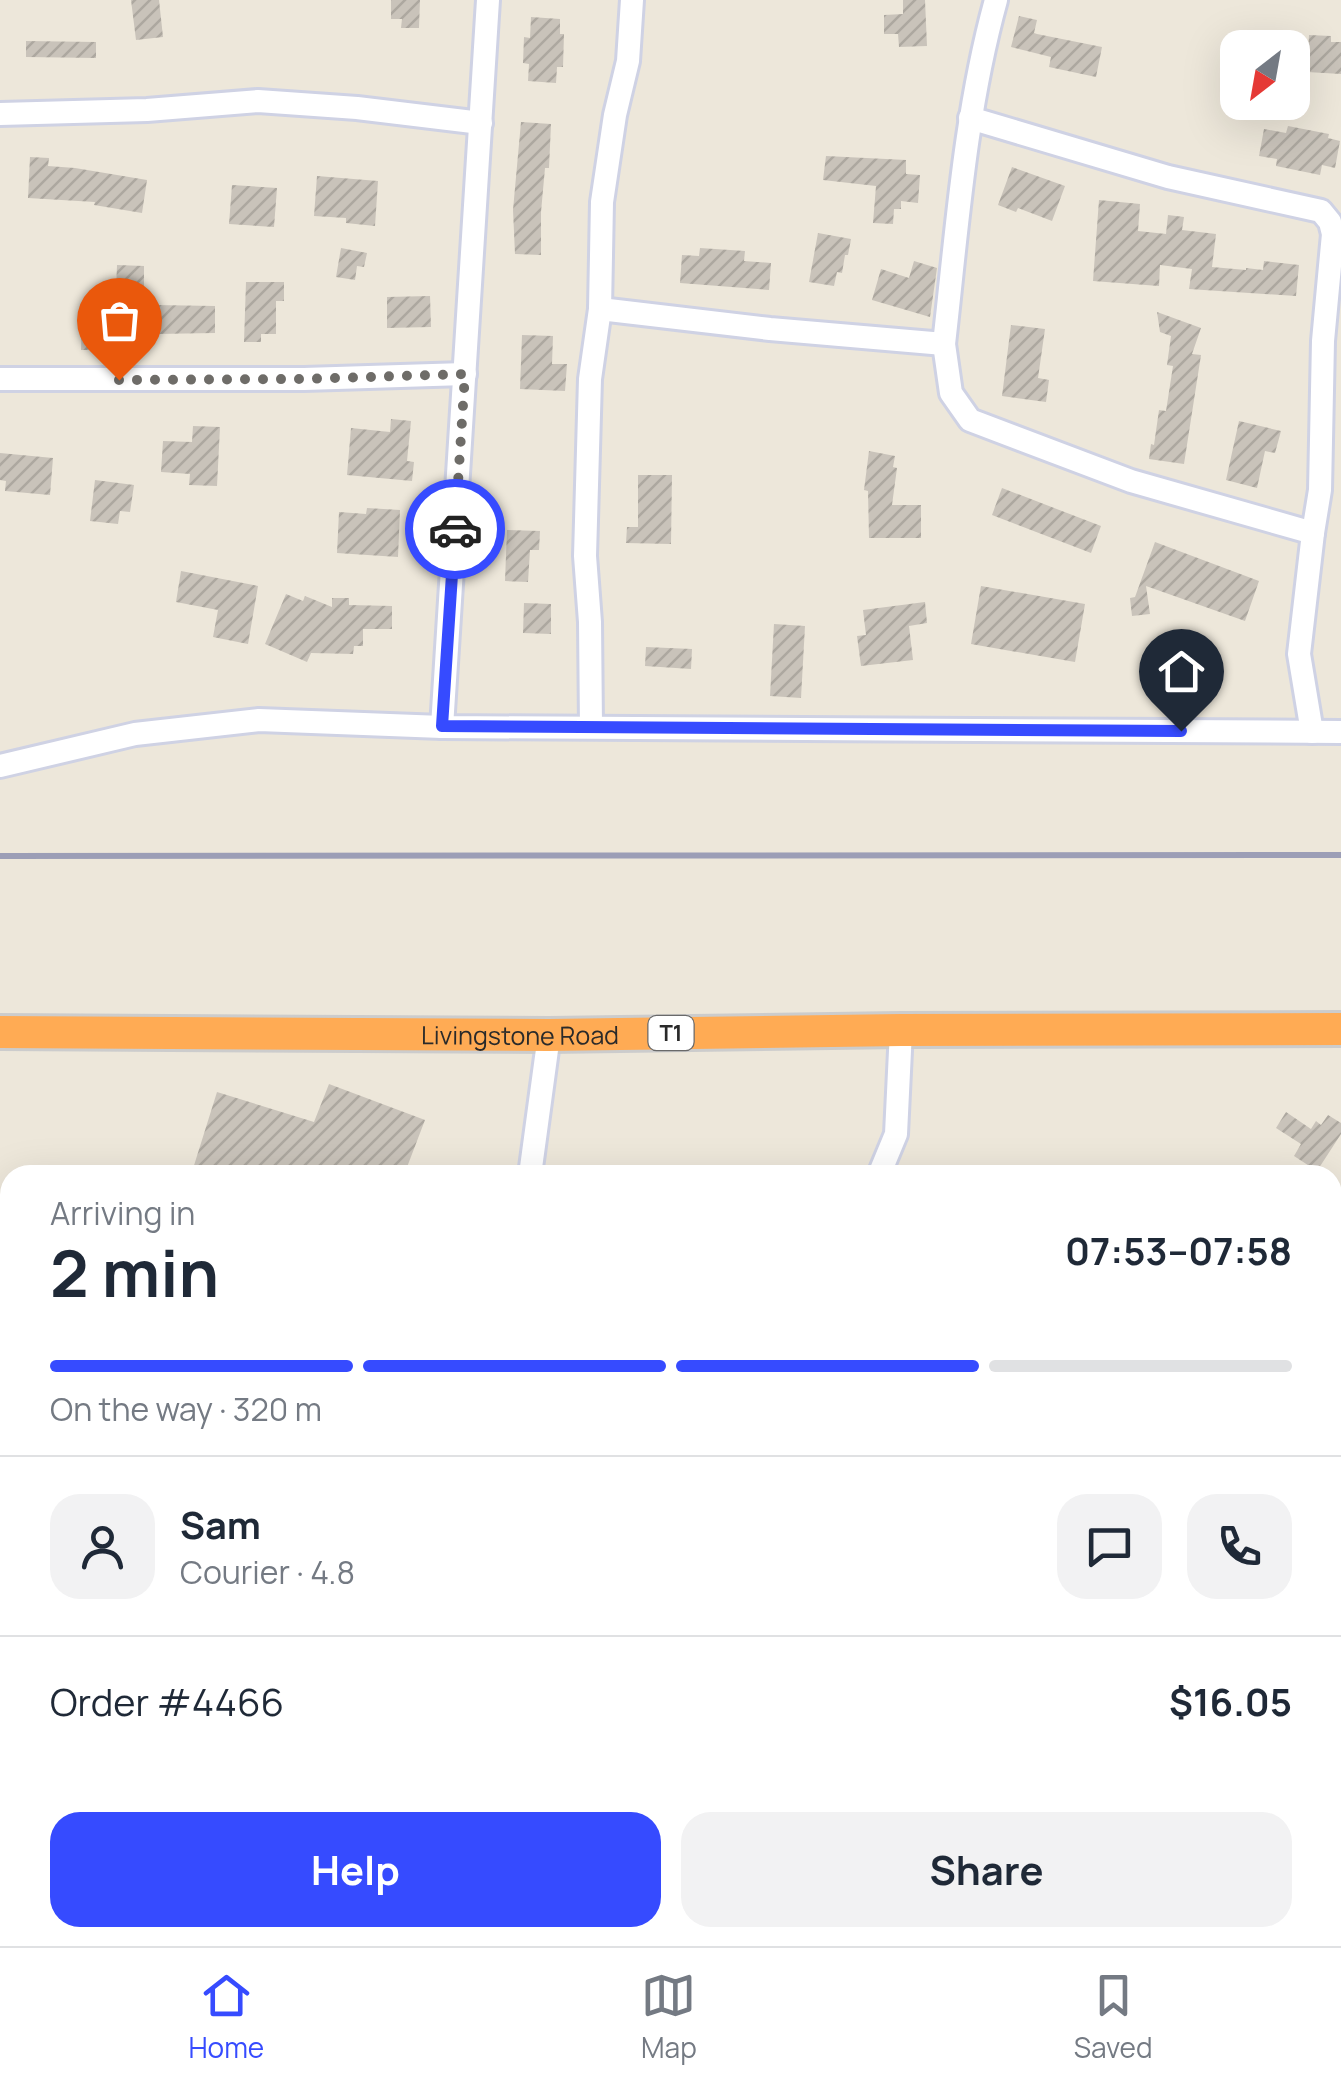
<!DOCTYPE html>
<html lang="en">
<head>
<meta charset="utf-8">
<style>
  body { margin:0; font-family:Manrope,sans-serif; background:#f2f2f3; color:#1f2937; height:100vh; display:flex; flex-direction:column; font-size:38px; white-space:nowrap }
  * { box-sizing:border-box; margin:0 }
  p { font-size:32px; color:#747a83 }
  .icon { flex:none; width:55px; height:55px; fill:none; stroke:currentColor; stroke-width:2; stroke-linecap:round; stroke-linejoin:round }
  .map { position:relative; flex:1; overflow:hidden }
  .side { position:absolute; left:0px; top:1165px; width:1342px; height:782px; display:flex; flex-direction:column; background:#fff; border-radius:30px 30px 0 0; box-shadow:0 10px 40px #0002 }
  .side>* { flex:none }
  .needle { width:65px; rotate:211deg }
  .buttons { position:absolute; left:1220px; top:30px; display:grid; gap:20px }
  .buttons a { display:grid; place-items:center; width:90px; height:90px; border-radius:20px; background:#fff; box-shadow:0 10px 40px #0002; font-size:50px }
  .pin { position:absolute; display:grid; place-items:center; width:85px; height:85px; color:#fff; margin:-102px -42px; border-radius:50% 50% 50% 0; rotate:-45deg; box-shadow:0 0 10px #0007 }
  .pin .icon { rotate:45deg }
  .courier { position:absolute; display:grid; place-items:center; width:100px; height:100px; margin:-50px; border:8px solid #364bff; border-radius:50%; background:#fff; color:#222; box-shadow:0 2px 12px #0007 }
  .headline em { font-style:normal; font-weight:700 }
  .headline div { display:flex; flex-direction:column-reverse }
  .headline { display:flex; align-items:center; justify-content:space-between; height:170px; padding:0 50px }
  h1 { font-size:65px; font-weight:700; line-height:75px }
  .bar { display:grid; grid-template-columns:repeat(4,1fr); gap:15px 10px; align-content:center; height:120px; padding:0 50px }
  .bar i { height:12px; border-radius:8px; background:#e0e1e3 }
  .bar .current { background:#364bff }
  .bar p { grid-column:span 4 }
  .line { display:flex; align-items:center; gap:25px; padding:0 50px; border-top:2px solid #e0e1e3 }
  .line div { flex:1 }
  .round { display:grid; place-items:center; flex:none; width:105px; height:105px; border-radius:30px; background:#f2f2f3 }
  .primary-button { display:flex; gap:20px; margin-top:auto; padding:20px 50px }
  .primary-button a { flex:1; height:115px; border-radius:30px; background:#364bff; color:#fff; font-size:40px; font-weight:700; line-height:115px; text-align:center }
  .primary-button a+a { background:#f2f2f3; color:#1f2937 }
  .dock { display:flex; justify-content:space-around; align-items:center; height:140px; border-top:2px solid #e0e1e3; background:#fff; font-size:28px; color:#747a83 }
  .dock a { display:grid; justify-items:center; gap:5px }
  .dock .current { color:#364bff }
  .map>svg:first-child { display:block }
  .grass { fill:url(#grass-tufts) }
  .building { fill:url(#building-hatch) }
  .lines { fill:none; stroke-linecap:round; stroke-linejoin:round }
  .minor-casing { stroke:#cfd2e4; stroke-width:28 }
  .highway-casing { stroke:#ccc; stroke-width:38 }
  .minor { stroke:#fff; stroke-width:22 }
  .highway { stroke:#ffab54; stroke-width:32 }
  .rail { stroke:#9c9eb6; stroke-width:6 }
  .done { stroke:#6e6c68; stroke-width:10; stroke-dasharray:0 18 }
  .route { stroke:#364bff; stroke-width:12 }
  .labels { text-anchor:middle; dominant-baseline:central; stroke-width:9; stroke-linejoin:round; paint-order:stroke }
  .shield { fill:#fff; stroke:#6a6a6a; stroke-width:2.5 }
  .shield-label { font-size:22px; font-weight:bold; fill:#2a2a2a }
  .street-label { font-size:25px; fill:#2a2a2a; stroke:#fff }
</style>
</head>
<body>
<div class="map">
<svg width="1341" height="1946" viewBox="0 0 1341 1946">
  <defs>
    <pattern id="grass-tufts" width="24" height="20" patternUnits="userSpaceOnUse" patternTransform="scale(2.5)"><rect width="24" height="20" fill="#a8ea91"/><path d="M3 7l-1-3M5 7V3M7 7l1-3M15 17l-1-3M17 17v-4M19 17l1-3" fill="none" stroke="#91c97d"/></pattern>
    <pattern id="building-hatch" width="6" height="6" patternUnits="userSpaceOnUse" patternTransform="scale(2.5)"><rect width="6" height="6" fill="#c9c3ba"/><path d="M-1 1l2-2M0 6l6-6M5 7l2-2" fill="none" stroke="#ada8a0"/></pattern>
  </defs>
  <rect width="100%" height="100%" fill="#ede7da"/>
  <polygon class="grass" points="1341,1335 1341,1946 1225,1946 1227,1938 1332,1938 1332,1354"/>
  <g class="building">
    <polygon points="131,0 159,0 163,37 136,40"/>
    <polygon points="391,0 420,0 419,28 401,28 402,19 391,19"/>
    <polygon points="903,0 925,0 927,46 899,47 898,34 884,34 884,15 903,14"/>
    <polygon points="1019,16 1037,20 1034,33 1037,34 1102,47 1096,77 1049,67 1051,57 1011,47"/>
    <polygon points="531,17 560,19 560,34 564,34 563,67 557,67 556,83 528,81 529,64 523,63 524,37 530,38"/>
    <polygon points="1309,35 1331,36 1331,42 1341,42 1341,74 1307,72"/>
    <polygon points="26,41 96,42 96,58 26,57"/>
    <polygon points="521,122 551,124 549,168 545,168 541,212 541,255 515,254 513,210"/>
    <polygon points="1288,126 1329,134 1328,138 1340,141 1335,168 1322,165 1320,175 1276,166 1277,159 1259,156 1264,129 1286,133"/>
    <polygon points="826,156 906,160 906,174 920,175 918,203 901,201 901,209 894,209 893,224 873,223 876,186 823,180"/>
    <polygon points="30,157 49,158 48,166 75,168 147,180 142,213 94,205 95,202 28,198"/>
    <polygon points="1012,167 1065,186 1052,221 1018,208 1016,212 998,205"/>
    <polygon points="317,176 378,181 375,226 346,223 346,218 314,216"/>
    <polygon points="232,185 277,188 274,227 229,224"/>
    <polygon points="1099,200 1140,204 1138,231 1166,234 1168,215 1184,217 1182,230 1216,234 1212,267 1246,270 1246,268 1263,270 1264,261 1299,265 1296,296 1189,289 1192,269 1160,265 1159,286 1093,281"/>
    <polygon points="818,233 851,239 848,255 845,255 842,273 837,272 834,286 809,282"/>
    <polygon points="341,248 367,253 364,267 357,266 355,280 336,277"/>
    <polygon points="700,248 745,251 744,261 771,263 769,290 680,283 682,255 699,256"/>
    <polygon points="914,261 937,268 930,317 872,300 881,269 909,278"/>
    <polygon points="117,265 144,266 144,292 116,291"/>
    <polygon points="246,282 284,282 284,301 276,301 276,334 261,334 261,342 244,342"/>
    <polygon points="430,296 431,327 387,328 387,297"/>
    <polygon points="156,305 215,306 215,333 157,334"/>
    <polygon points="1157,312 1201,328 1192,354 1201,355 1184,464 1149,459 1151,444 1154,445 1159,410 1166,411 1173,366 1167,365 1171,336 1160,332"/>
    <polygon points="82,316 111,317 110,350 81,350"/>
    <polygon points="1011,325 1045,329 1038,378 1049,380 1046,402 1002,396"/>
    <polygon points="522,335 553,336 552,364 567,364 565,391 520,389"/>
    <polygon points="391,419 411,421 407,461 414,462 412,481 347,475 351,428 390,432"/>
    <polygon points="1239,421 1281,431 1275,453 1265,451 1257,488 1226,480"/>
    <polygon points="193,426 220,427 217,486 189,485 190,474 161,472 163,441 192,442"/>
    <polygon points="869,451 895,456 893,467 897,468 892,505 921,505 921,538 869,538 868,491 864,490"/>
    <polygon points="0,453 53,458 50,495 5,491 6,481 0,480"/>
    <polygon points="638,475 672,475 671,544 626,543 627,527 638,527"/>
    <polygon points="95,480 134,485 130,512 120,511 118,524 90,521"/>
    <polygon points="1002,488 1101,526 1091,553 992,515"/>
    <polygon points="367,508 400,510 398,557 337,553 339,512 366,514"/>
    <polygon points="507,530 540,531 539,550 530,550 528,582 505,581"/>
    <polygon points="1155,542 1259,581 1245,621 1146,586 1150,614 1132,616 1130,598 1135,597"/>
    <polygon points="181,571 258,586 248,644 213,637 218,610 176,602"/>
    <polygon points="981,586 1085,604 1075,662 971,644"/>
    <polygon points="286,594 303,601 305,596 332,607 332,598 349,598 349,605 392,606 392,629 363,629 363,646 354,646 353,654 311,653 307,662 265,644"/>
    <polygon points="925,602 927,623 909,626 913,660 861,666 857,636 866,635 863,610"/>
    <polygon points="524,603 551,604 551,634 523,633"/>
    <polygon points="774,624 805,626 801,698 770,696"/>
    <polygon points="646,647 692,649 691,669 645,666"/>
    <polygon points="329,1084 425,1120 404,1175 191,1175 217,1092 314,1122"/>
    <polygon points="1286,1112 1311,1129 1316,1121 1321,1125 1328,1115 1341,1123 1341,1134 1317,1171 1294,1156 1301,1144 1276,1128"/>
  </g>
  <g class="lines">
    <defs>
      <g id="minor">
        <polyline points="0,114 147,110 258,101 357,108 481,123"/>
        <polyline points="970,118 1168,177 1321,211 1330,222 1333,234 1323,341 1320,490 1313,533 1299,654 1312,732"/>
        <path d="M600,309L770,329L944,344C957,229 965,112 996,0"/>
        <polyline points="944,344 951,393 970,420 1131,481 1313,533"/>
        <polyline points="0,379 304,379 465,374"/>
        <polyline points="442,727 488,0"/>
        <polyline points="591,727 590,622 585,556 590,379 600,309 602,202 615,115 628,61 632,0"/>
        <polyline points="0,766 135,734 259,720 442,727 1341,732"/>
        <polyline points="530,1175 549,1035"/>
        <polyline points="879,1175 896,1134 901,1030"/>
        <polyline points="571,1946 571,1938"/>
      </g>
      <g id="highway">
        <path id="s1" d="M0,1032L549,1035L901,1030L1341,1029"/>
      </g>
    </defs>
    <use href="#minor" class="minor-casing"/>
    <use href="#highway" class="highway-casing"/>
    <use href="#minor" class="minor"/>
    <use href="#highway" class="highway"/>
    <polyline class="rail" points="0,856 1341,855"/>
  </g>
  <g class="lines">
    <polyline class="done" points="119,380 304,379 465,374 455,529"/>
    <polyline class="route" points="455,529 442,726 1181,731"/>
  </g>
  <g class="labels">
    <rect class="shield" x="648.5" y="1016" width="45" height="34" rx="8"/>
    <g class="shield-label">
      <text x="671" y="1033">T1</text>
    </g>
    <g class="street-label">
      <text stroke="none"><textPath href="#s1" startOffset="520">Livingstone Road</textPath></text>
    </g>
  </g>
</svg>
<div class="buttons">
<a><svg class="needle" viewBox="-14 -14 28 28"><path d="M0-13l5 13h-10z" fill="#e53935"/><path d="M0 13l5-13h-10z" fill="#747a83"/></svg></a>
</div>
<div class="pin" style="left:119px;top:380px;background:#ea580c"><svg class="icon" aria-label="bag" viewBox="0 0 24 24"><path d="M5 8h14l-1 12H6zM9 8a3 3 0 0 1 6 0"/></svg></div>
<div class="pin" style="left:1181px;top:731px;background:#1f2937"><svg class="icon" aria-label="home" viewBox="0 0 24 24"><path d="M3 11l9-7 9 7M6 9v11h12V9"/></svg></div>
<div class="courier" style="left:455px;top:529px"><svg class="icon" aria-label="car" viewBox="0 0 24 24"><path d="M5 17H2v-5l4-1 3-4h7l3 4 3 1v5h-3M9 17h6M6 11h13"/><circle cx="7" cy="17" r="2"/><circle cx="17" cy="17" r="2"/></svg></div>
<section class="side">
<div class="headline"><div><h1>2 min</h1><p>Arriving in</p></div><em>07:53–07:58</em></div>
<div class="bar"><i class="current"></i><i class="current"></i><i class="current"></i><i></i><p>On the way · 320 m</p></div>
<div class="line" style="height:180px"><a class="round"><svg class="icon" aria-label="person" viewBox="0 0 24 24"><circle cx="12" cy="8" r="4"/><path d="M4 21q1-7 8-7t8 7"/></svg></a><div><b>Sam</b><p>Courier · 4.8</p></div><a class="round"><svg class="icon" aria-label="chat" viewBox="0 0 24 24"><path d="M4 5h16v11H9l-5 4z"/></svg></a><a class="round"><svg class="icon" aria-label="phone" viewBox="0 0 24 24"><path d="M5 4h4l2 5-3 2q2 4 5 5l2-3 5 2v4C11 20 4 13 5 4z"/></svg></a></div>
<div class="line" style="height:130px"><div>Order #4466</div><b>$16.05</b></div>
<div class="primary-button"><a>Help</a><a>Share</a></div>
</section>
</div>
<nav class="dock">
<a class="current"><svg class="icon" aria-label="home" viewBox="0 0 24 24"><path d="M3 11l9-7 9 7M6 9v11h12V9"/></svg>Home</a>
<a><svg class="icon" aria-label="map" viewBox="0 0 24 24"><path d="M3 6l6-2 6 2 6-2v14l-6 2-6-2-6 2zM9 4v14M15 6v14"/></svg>Map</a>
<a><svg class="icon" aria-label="saved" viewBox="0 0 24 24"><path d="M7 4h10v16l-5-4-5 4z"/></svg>Saved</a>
</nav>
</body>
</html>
